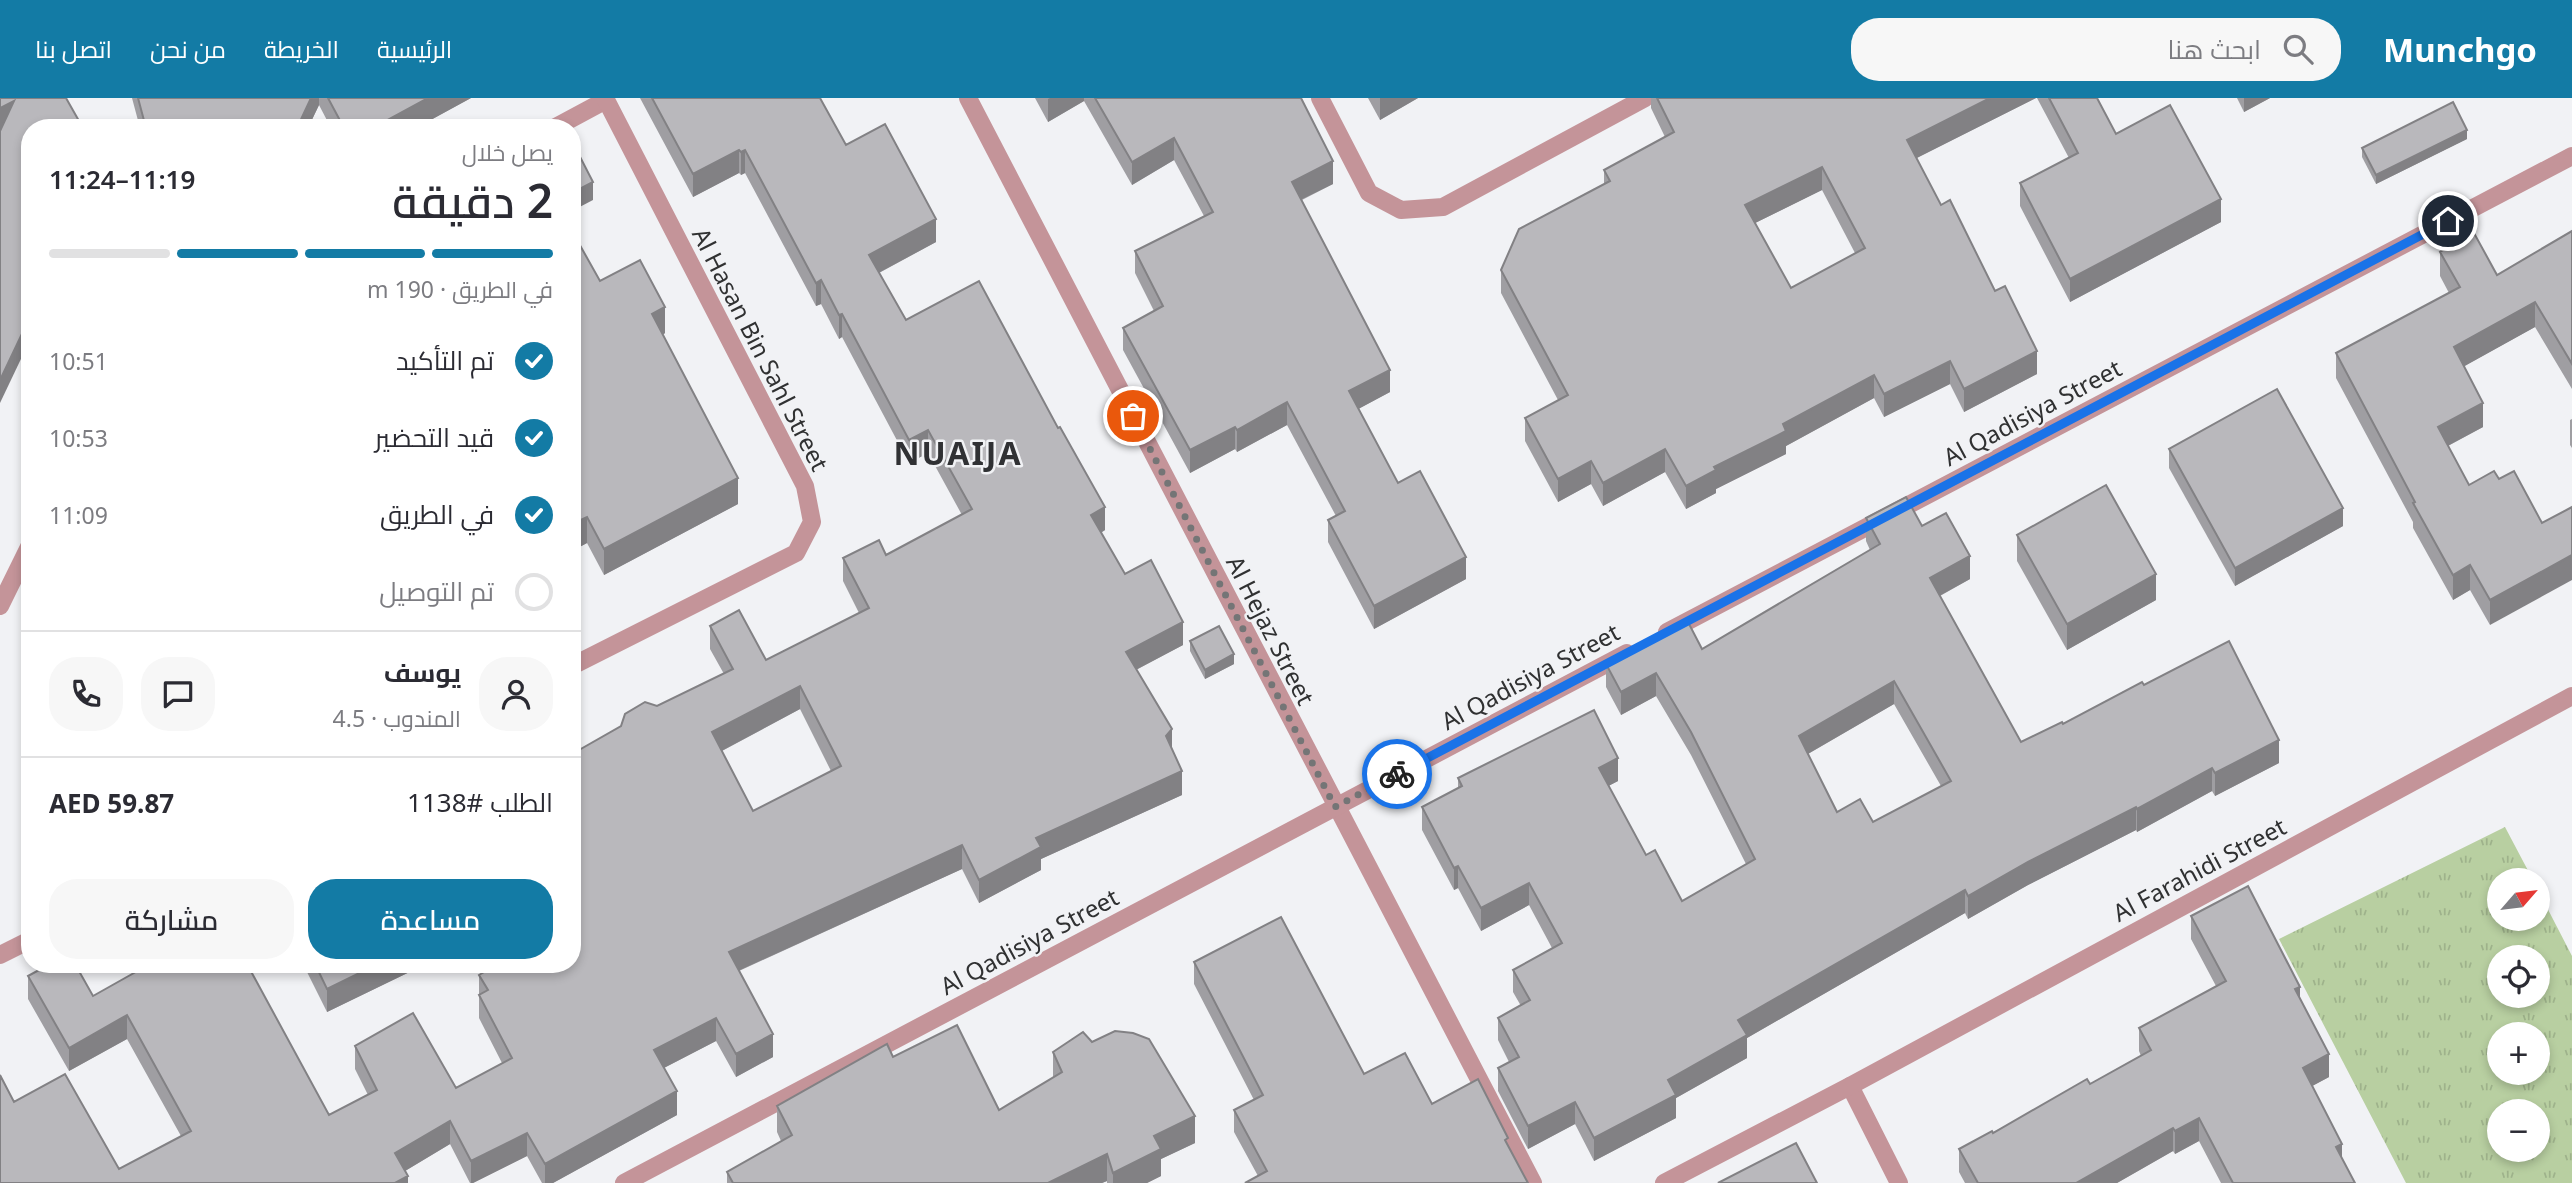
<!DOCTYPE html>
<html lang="ar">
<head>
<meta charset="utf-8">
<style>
  body { margin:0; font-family:"Noto Sans",Cairo,sans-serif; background:#f7f7f7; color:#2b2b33; direction:rtl; height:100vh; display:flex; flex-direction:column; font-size:26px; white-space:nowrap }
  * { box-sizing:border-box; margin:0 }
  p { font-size:23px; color:#7c7c81 }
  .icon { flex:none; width:38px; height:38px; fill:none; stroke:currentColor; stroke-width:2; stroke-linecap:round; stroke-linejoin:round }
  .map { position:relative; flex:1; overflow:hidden; direction:ltr }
  .drawer { position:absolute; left:21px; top:21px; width:560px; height:854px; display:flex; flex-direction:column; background:#fff; border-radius:28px; box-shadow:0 4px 10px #0003; direction:rtl }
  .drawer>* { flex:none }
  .needle { width:46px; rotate:62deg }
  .buttons { position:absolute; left:2487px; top:770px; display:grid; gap:14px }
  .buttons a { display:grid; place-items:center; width:63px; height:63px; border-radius:50%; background:#fff; box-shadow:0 4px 10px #0003; font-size:35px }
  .pin { position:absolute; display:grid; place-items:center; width:60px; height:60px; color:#fff; margin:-30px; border:4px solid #fff; border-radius:50%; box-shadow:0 2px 7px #0007 }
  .courier { position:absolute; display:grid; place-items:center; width:70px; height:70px; margin:-35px; border:5px solid #1a73e8; border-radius:50%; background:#fff; color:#222; box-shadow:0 2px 9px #0007 }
  .head em { font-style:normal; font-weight:600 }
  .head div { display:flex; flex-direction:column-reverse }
  .head { display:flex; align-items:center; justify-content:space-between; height:119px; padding:0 28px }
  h1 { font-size:46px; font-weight:600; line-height:52px }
  .bar { display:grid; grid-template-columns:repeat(4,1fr); gap:10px 7px; align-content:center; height:84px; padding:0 28px }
  .bar i { height:9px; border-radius:5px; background:#e1e1e2 }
  .bar .selected { background:#137ba5 }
  .bar p { grid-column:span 4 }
  .line { display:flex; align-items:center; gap:18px; padding:0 28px; border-top:2px solid #e1e1e2 }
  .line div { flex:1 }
  .round { display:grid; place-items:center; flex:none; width:74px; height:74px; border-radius:28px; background:#f7f7f7 }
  ol { padding:0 28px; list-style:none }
  li { display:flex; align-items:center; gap:21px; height:77px }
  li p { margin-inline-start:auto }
  li .icon { padding:7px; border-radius:50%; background:#137ba5; color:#fff; stroke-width:4 }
  li:last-child { color:#7c7c81 }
  li i { width:38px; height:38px; border:4px solid #e1e1e2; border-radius:50% }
  .button { display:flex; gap:14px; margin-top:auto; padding:14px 28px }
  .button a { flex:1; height:80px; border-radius:28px; background:#137ba5; color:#fff; font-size:28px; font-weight:600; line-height:80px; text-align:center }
  .button a+a { background:#f7f7f7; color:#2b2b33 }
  header { display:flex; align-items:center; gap:42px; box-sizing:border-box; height:98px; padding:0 35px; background:#137ba5; color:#fff }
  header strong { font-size:33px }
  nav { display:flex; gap:38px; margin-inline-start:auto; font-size:24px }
  .search { width:490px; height:63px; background:#f7f7f7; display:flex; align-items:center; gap:18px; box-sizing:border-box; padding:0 24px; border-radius:28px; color:#7c7c81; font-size:26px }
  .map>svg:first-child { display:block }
  .grass { fill:url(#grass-tufts); fill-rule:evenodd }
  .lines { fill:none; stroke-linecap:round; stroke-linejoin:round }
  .minor { stroke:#c49499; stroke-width:18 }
  .wall { fill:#9f9ea2; fill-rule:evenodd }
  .shaded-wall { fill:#828184 }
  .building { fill:#b9b8bc; stroke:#828184; stroke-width:2; fill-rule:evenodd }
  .done { stroke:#747576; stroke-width:7; stroke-dasharray:0 12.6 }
  .route { stroke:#1a73e8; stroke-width:9 }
  .labels { text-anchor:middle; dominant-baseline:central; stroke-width:5; stroke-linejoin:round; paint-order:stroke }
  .street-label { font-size:24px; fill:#303132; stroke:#f1f2f5 }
  .district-label { font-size:32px; font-weight:bold; letter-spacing:2px; fill:#303134; stroke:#f1f2f5 }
</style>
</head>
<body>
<header>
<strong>Munchgo</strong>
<div class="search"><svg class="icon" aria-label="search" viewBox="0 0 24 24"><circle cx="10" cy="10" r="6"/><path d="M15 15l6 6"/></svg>ابحث هنا</div>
<nav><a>الرئيسية</a><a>الخريطة</a><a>من نحن</a><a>اتصل بنا</a></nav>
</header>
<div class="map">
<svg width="2572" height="1085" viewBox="0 0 2572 1085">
  <defs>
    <pattern id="grass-tufts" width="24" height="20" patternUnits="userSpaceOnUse" patternTransform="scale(1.75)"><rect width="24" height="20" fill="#b8cfa1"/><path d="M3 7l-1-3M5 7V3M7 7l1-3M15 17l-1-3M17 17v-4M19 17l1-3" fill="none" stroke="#9eb28b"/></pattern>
  </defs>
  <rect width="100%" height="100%" fill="#f1f2f5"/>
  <path class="grass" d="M2505,729L2533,782H2499V821H2538V792L2572,858V1085H2406L2279,841ZM2499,859H2538V898H2499ZM2499,936H2538V975H2499ZM2499,1013H2538V1052H2499Z"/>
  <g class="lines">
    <g class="minor">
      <polyline points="968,0 1533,1085"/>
      <polyline points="1320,0 1369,95 1401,112 1443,109 1645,0"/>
      <polyline points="554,30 606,2"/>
      <polyline points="0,508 30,447"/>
      <polyline points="1667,534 2572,58"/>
      <polyline points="572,568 796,455 812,424 805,388 605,0"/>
      <polyline points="0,857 30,842"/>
      <polyline points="1850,988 1899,1085"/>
      <polyline points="624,1085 1627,555"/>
      <polyline points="1664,1085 1850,988 2572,598"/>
    </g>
  </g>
  <g class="wall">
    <polygon points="132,0 471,0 416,30 331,30 319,7 308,30 140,30"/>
    <path d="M640,0H820L846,47L936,144L879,175L906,222L1105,432L1101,435L1125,476L1183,547L1136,572L1172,651L1182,697L1041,761V772L979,805L962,771L739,873L773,959L736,979L716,943L664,970L677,1017L553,1085H542L527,1058L473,1085H470L450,1046L405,1073L408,1085H0L14,1004L119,1071L181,1038L127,941L69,973L28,901V878L93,898L329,1017L368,997L355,971V948L456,990L502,965L479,920V877L572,866L657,608L724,576L710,551V528L766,562L859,515L843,483V460L886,457L962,417L928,355L909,365L842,239L839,241L821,206L816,208L745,75L741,77L739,75L693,99ZM800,611L831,673L753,713L722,653Z"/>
    <polygon points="1035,0 1301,0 1333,86 1302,102 1390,294 1358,311 1398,385 1466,481 1374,531 1328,444 1328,422 1336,418 1287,327 1237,354 1235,351 1190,375 1123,252 1123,230 1154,213 1135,175 1135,153 1204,118 1174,62 1132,87 1084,3 1048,24"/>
    <polygon points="1368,0 1418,0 1380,22"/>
    <path d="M1651,0H2036L1916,60L1941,107L2037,276L1964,314L1950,286L1884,319L1874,300L1786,348V356L1716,391V395L1686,411L1665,374L1603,408L1591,386L1558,404L1525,343V320L1558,302L1501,195V172L1604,86V72L1665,39L1651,10ZM1822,92L1855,155L1791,190L1755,125Z"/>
    <polygon points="2037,0 2097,0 2116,36 2221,124 2070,204 2020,108 2020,85 2069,60"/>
    <polygon points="2237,0 2270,0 2244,14"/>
    <polygon points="2467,41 2376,86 2362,59 2362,50"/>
    <polygon points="572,133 600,183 665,235 663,237 738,406 604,477 587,445 572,453"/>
    <polygon points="2572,133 2572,291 2535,229 2464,268 2483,329 2448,348 2469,387 2494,373 2490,527 2470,492 2453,502 2413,430 2413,424 2336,280 2336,255 2449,195 2440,178 2440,154 2497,177"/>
    <polygon points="2572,321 2572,350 2570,347 2570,322"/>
    <polygon points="2169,351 2343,428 2235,488 2169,370"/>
    <path d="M1866,420L1922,428L1970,481L1940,498L2021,644L2063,626L2144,587L2279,665L2215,698L2212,693L2137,734L2136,732L2028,787L1968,821L1965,815L1747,940V960L1676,1000V1020L1594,1063L1575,1026L1528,1051L1498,993V970L1509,964L1498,942V920L1521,908L1513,894V872L1552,850L1529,807L1481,833L1458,790L1454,792L1422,732V709L1458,690V680L1618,683L1608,688L1646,757L1682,803L1746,766L1691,657L1656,598L1621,617L1606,589V566L1702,551L1870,452L1866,443ZM1894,606L1941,688L1873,724L1837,714L1808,656Z"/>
    <polygon points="2017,437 2156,502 2067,552 2017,463"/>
    <polygon points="1190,543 1234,566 1205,581 1190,553"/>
    <polygon points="2191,818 2300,901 2329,979 2312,988 2342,1060 2355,1085 2221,1085 2199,1043 2175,1056 2173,1053 2117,1085 1965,1085 1959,1074 1959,1051 2090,986 2141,958 2139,953 2139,930 2216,888 2191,841"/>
    <polygon points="1194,864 1364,976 1508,1040 1258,1078 1234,1034 1234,1012 1254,1002 1194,886"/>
    <polygon points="303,866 426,866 327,914"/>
    <polygon points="1092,944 1195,1045 1161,1061 1161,1078 1147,1085 1107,1085 1107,1083 1102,1085 727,1085 727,1074 781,1043 777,1034 777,1008 893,959 999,1012 1053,980 1053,954"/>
  </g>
  <g class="shaded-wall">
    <polygon points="311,0 319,0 319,7 308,30 297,30"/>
    <polygon points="428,0 471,0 416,30 373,30"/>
    <polygon points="1050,0 1084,0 1084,3 1048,24 1048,1"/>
    <polygon points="1380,0 1418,0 1380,22"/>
    <polygon points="1990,0 2036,0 1907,65 1907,42"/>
    <polygon points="2244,0 2270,0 2244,14"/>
    <polygon points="14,3 0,34 0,10"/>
    <polygon points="2467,32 2467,41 2376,86 2376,77"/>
    <polygon points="1174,40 1174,62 1132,87 1132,64"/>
    <polygon points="739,52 739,75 693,99 693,76"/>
    <polygon points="745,52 745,75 741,77 741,54"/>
    <polygon points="1333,63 1333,86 1292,106 1292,84"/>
    <polygon points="1822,69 1822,92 1745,130 1745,107"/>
    <polygon points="593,84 593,102 572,113 572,95"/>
    <polygon points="2221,101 2221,124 2070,204 2070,181"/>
    <polygon points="936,121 936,144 869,180 869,157"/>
    <polygon points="821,182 821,206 816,208 816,185"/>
    <polygon points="2535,204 2535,229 2454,274 2454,249"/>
    <polygon points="665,209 665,235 652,243 652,216"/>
    <polygon points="842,216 842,239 839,241 839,217"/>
    <polygon points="30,219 30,242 0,305 0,282"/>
    <polygon points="2037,253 2037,276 1964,314 1964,291"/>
    <polygon points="1950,263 1950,286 1884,319 1884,296"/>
    <polygon points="1390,272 1390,294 1349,316 1349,293"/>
    <polygon points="1874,277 1874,300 1786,348 1786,356 1716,391 1716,395 1686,411 1686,388 1714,369 1783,326"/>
    <polygon points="1287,304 1287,327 1237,354 1237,332"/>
    <polygon points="2483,305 2483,329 2438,353 2438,329"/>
    <polygon points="1235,329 1235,351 1190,375 1190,352"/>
    <polygon points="928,332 928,355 909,365 909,342"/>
    <polygon points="1665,351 1665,374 1603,408 1603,385"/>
    <polygon points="1591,363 1591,386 1558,404 1558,381"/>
    <polygon points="738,380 738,406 604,477 604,451"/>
    <polygon points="1105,409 1105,432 1091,440 1091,417"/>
    <polygon points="2343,410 2343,428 2235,488 2235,470"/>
    <polygon points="587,419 587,445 572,453 572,426"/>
    <polygon points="2572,457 2572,482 2490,527 2490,502"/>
    <polygon points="1970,458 1970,481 1930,503 1930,480"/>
    <polygon points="1466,459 1466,481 1374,531 1374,508"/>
    <polygon points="2470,467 2470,492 2453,502 2453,477"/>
    <polygon points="2156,476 2156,502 2067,552 2067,526"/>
    <polygon points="1183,524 1183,547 1126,577 1126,554"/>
    <polygon points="1234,556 1234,566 1205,581 1205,572"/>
    <polygon points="1656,575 1656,598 1621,617 1621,594"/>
    <polygon points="1894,583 1894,606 1799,661 1799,638"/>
    <polygon points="800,588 800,611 712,658 712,634"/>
    <polygon points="1172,631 1172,655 1166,638"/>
    <polygon points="2279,642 2279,665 2215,698 2215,675"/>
    <polygon points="1618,660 1618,683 1599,693 1599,670"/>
    <polygon points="2212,670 2212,693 2137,734 2137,711"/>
    <polygon points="1182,673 1182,697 1041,761 1041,772 979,805 979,782 1036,740"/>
    <polygon points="2136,709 2136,732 2028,787 1968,821 1968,798 2028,764"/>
    <polygon points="962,747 962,771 729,877 729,854"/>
    <polygon points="1458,768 1458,790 1454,792 1454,770"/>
    <polygon points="1529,785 1529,807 1481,833 1481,810"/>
    <polygon points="1965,792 1965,815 1747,940 1747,960 1676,1000 1676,1020 1594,1063 1594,1040 1668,982 1738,922"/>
    <polygon points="378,866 426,866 327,914 327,891"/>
    <polygon points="2300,889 2300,912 2295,891"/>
    <polygon points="127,917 127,941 69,973 69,950"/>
    <polygon points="716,920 716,943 654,975 654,952"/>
    <polygon points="773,936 773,959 736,979 736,956"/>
    <polygon points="2329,956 2329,979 2303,993 2303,970"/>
    <polygon points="677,993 677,1017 553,1085 545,1085 545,1066"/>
    <polygon points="1575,1004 1575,1026 1528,1051 1528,1028"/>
    <polygon points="1195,1018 1195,1045 1161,1061 1161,1078 1147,1085 1113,1085 1113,1075 1154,1038"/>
    <polygon points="2199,1020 2199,1043 2175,1056 2175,1033"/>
    <polygon points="450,1023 450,1046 395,1079 395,1055"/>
    <polygon points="2173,1030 2173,1053 2117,1085 2076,1085"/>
    <polygon points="527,1035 527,1058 473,1085 471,1085 471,1063"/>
    <polygon points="2342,1046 2342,1069 2336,1049"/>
    <polygon points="1107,1056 1107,1083 1102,1085 1048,1085"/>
    <polygon points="408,1078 408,1085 395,1085"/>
  </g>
  <g class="building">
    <polygon points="0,0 66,0 83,30 30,30 30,219 0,282 0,33 14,3 0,10"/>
    <polygon points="138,0 311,0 297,30 146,30"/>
    <polygon points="328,0 428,0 373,30 344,30"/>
    <path d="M652,0H820L846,47L885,26L936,121L869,157L906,222L979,183L1058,330L1060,329L1105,409L1091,417L1125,476L1151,462L1183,524L1126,554L1172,631L1166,638L1182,673L1036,740L1041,749L979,782L962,747L729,854L773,936L736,956L716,920L654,952L677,993L545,1066L527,1035L471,1063L450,1023L395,1055L408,1078L395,1085H0V977L14,1004L65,976L119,1071L191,1033L127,917L69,950L28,878L50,866H75L93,898L150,866H247L329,1017L377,992L355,948L413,915L456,990L512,960L479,897L488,892L479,877L498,866H572V656L621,628L625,616L645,604L657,608L733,571L710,528L739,512L766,562L869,510L843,460L879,442L886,457L972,411L928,332L909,342L842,216L839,217L821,182L816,185L745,52L741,54L739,52L693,76ZM800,588L841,668L753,713L712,634Z"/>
    <polygon points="1095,0 1301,0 1333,63 1292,84 1390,272 1349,293 1398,385 1420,373 1466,459 1374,508 1328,422 1345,413 1287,304 1237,332 1235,329 1190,352 1123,230 1163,208 1135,153 1213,114 1174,40 1132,64"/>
    <path d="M1657,0H1990L1907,42L1941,107L1950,102L1995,193L2005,188L2037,253L1964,291L1950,263L1884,296L1874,277L1783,326L1786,333L1714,369L1716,372L1686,388L1665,351L1603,385L1591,363L1558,381L1525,320L1568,297L1501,172L1519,131L1610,83L1604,72L1674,34ZM1822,69L1865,150L1791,190L1745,107Z"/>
    <polygon points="2049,0 2097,0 2116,36 2170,7 2221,101 2070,181 2020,85 2078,55"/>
    <polygon points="2453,4 2467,32 2376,77 2362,50"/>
    <polygon points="130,24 133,30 119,30"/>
    <polygon points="576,51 593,84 572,95 572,53"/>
    <polygon points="572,133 600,183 640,162 665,209 652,216 738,380 604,451 587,419 572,426"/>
    <polygon points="2572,133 2572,266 2535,204 2454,249 2483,305 2438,329 2469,387 2494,373 2499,381 2514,373 2542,425 2572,409 2572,457 2490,502 2470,467 2453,477 2413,405 2415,404 2336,255 2460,189 2440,154 2474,135 2497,177"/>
    <polygon points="2277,291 2343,410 2235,470 2169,351"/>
    <polygon points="2106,387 2156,476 2067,526 2017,437"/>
    <path d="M1906,399L1922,428L1946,415L1970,458L1930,480L2021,644L2062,624L2063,626L2142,584L2144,587L2229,543L2279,642L2215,675L2212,670L2137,711L2136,709L2028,764L1968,798L1965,792L1738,922L1747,937L1668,982L1676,997L1594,1040L1575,1004L1528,1028L1498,970L1519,959L1498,920L1530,902L1513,872L1562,845L1529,785L1481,810L1458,768L1454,770L1422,709L1462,688L1458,680L1594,612L1618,660L1599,670L1646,757L1655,752L1682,803L1755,761L1691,634L1656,575L1621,594L1606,566L1687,522L1702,551L1880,446L1866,420ZM1894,583L1951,683L1873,724L1860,701L1837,714L1799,638Z"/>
    <polygon points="1219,528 1234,556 1205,572 1190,543"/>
    <polygon points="2248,788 2300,889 2295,891 2329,956 2303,970 2342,1046 2336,1049 2355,1085 2233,1085 2199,1020 2175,1033 2173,1030 2076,1085 1978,1085 1959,1051 1992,1033 1993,1035 2087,981 2090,986 2151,952 2139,930 2226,883 2191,818"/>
    <polygon points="1281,819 1364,976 1405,955 1432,1006 1478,981 1508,1040 1505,1042 1528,1085 1245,1085 1267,1073 1234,1012 1263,997 1194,864"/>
    <polygon points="315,866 378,866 327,891"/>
    <polygon points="957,927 999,1012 1062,974 1053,954 1083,934 1092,944 1115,933 1133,935 1149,941 1195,1018 1154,1038 1161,1051 1113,1075 1107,1056 1048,1085 733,1085 727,1074 792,1037 777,1008 887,946 893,959"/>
    <polygon points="1796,1045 1817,1085 1718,1085"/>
  </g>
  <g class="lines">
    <polyline class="done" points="1133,318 1335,709 1397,676"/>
    <polyline class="route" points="1397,676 2448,123"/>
  </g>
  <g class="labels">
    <g class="street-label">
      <text transform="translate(761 251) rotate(63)">Al Hasan Bin Sahl Street</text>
      <text transform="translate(2032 314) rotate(-28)">Al Qadisiya Street</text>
      <text transform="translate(1271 532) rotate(63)">Al Hejaz Street</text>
      <text transform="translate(1530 578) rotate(-28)">Al Qadisiya Street</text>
      <text transform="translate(2199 771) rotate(-28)">Al Farahidi Street</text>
      <text transform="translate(1029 843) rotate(-28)">Al Qadisiya Street</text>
    </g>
    <g class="district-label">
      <text x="958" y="354">NUAIJA</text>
    </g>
  </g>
</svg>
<div class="buttons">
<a><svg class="needle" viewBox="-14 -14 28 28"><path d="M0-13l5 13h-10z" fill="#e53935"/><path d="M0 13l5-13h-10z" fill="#7c7c81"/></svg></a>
<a><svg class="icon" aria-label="locate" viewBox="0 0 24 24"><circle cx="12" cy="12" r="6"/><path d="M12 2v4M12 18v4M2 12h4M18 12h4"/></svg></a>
<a>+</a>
<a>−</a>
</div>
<div class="pin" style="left:1133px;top:318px;background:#ea580c"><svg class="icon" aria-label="bag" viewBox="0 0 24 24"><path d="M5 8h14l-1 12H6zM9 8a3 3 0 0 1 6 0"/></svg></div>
<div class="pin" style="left:2448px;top:123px;background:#1f2937"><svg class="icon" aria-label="home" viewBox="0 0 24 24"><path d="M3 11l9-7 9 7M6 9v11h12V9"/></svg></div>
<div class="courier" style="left:1397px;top:676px"><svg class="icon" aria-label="bike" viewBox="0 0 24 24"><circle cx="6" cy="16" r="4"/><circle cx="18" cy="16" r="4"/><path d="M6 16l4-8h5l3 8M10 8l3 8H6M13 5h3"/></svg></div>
<section class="drawer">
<div class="head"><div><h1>2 دقيقة</h1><p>يصل خلال</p></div><em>11:19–11:24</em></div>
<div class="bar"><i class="selected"></i><i class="selected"></i><i class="selected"></i><i></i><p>في الطريق · 190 m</p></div>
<ol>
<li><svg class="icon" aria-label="check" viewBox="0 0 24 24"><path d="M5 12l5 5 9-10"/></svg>تم التأكيد<p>10:51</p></li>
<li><svg class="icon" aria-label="check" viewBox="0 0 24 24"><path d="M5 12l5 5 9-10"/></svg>قيد التحضير<p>10:53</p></li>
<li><svg class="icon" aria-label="check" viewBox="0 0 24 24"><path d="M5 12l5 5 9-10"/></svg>في الطريق<p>11:09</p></li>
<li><i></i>تم التوصيل</li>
</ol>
<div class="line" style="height:126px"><a class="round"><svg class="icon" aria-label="person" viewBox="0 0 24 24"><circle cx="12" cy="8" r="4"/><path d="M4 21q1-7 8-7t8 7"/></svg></a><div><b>يوسف</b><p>المندوب · 4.5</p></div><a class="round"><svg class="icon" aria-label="chat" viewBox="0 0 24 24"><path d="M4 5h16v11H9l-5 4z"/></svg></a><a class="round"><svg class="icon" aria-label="phone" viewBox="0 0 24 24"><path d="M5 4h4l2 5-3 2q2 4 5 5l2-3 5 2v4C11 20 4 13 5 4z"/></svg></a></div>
<div class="line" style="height:91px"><div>الطلب #1138</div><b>AED 59.87</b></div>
<div class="button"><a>مساعدة</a><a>مشاركة</a></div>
</section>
</div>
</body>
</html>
